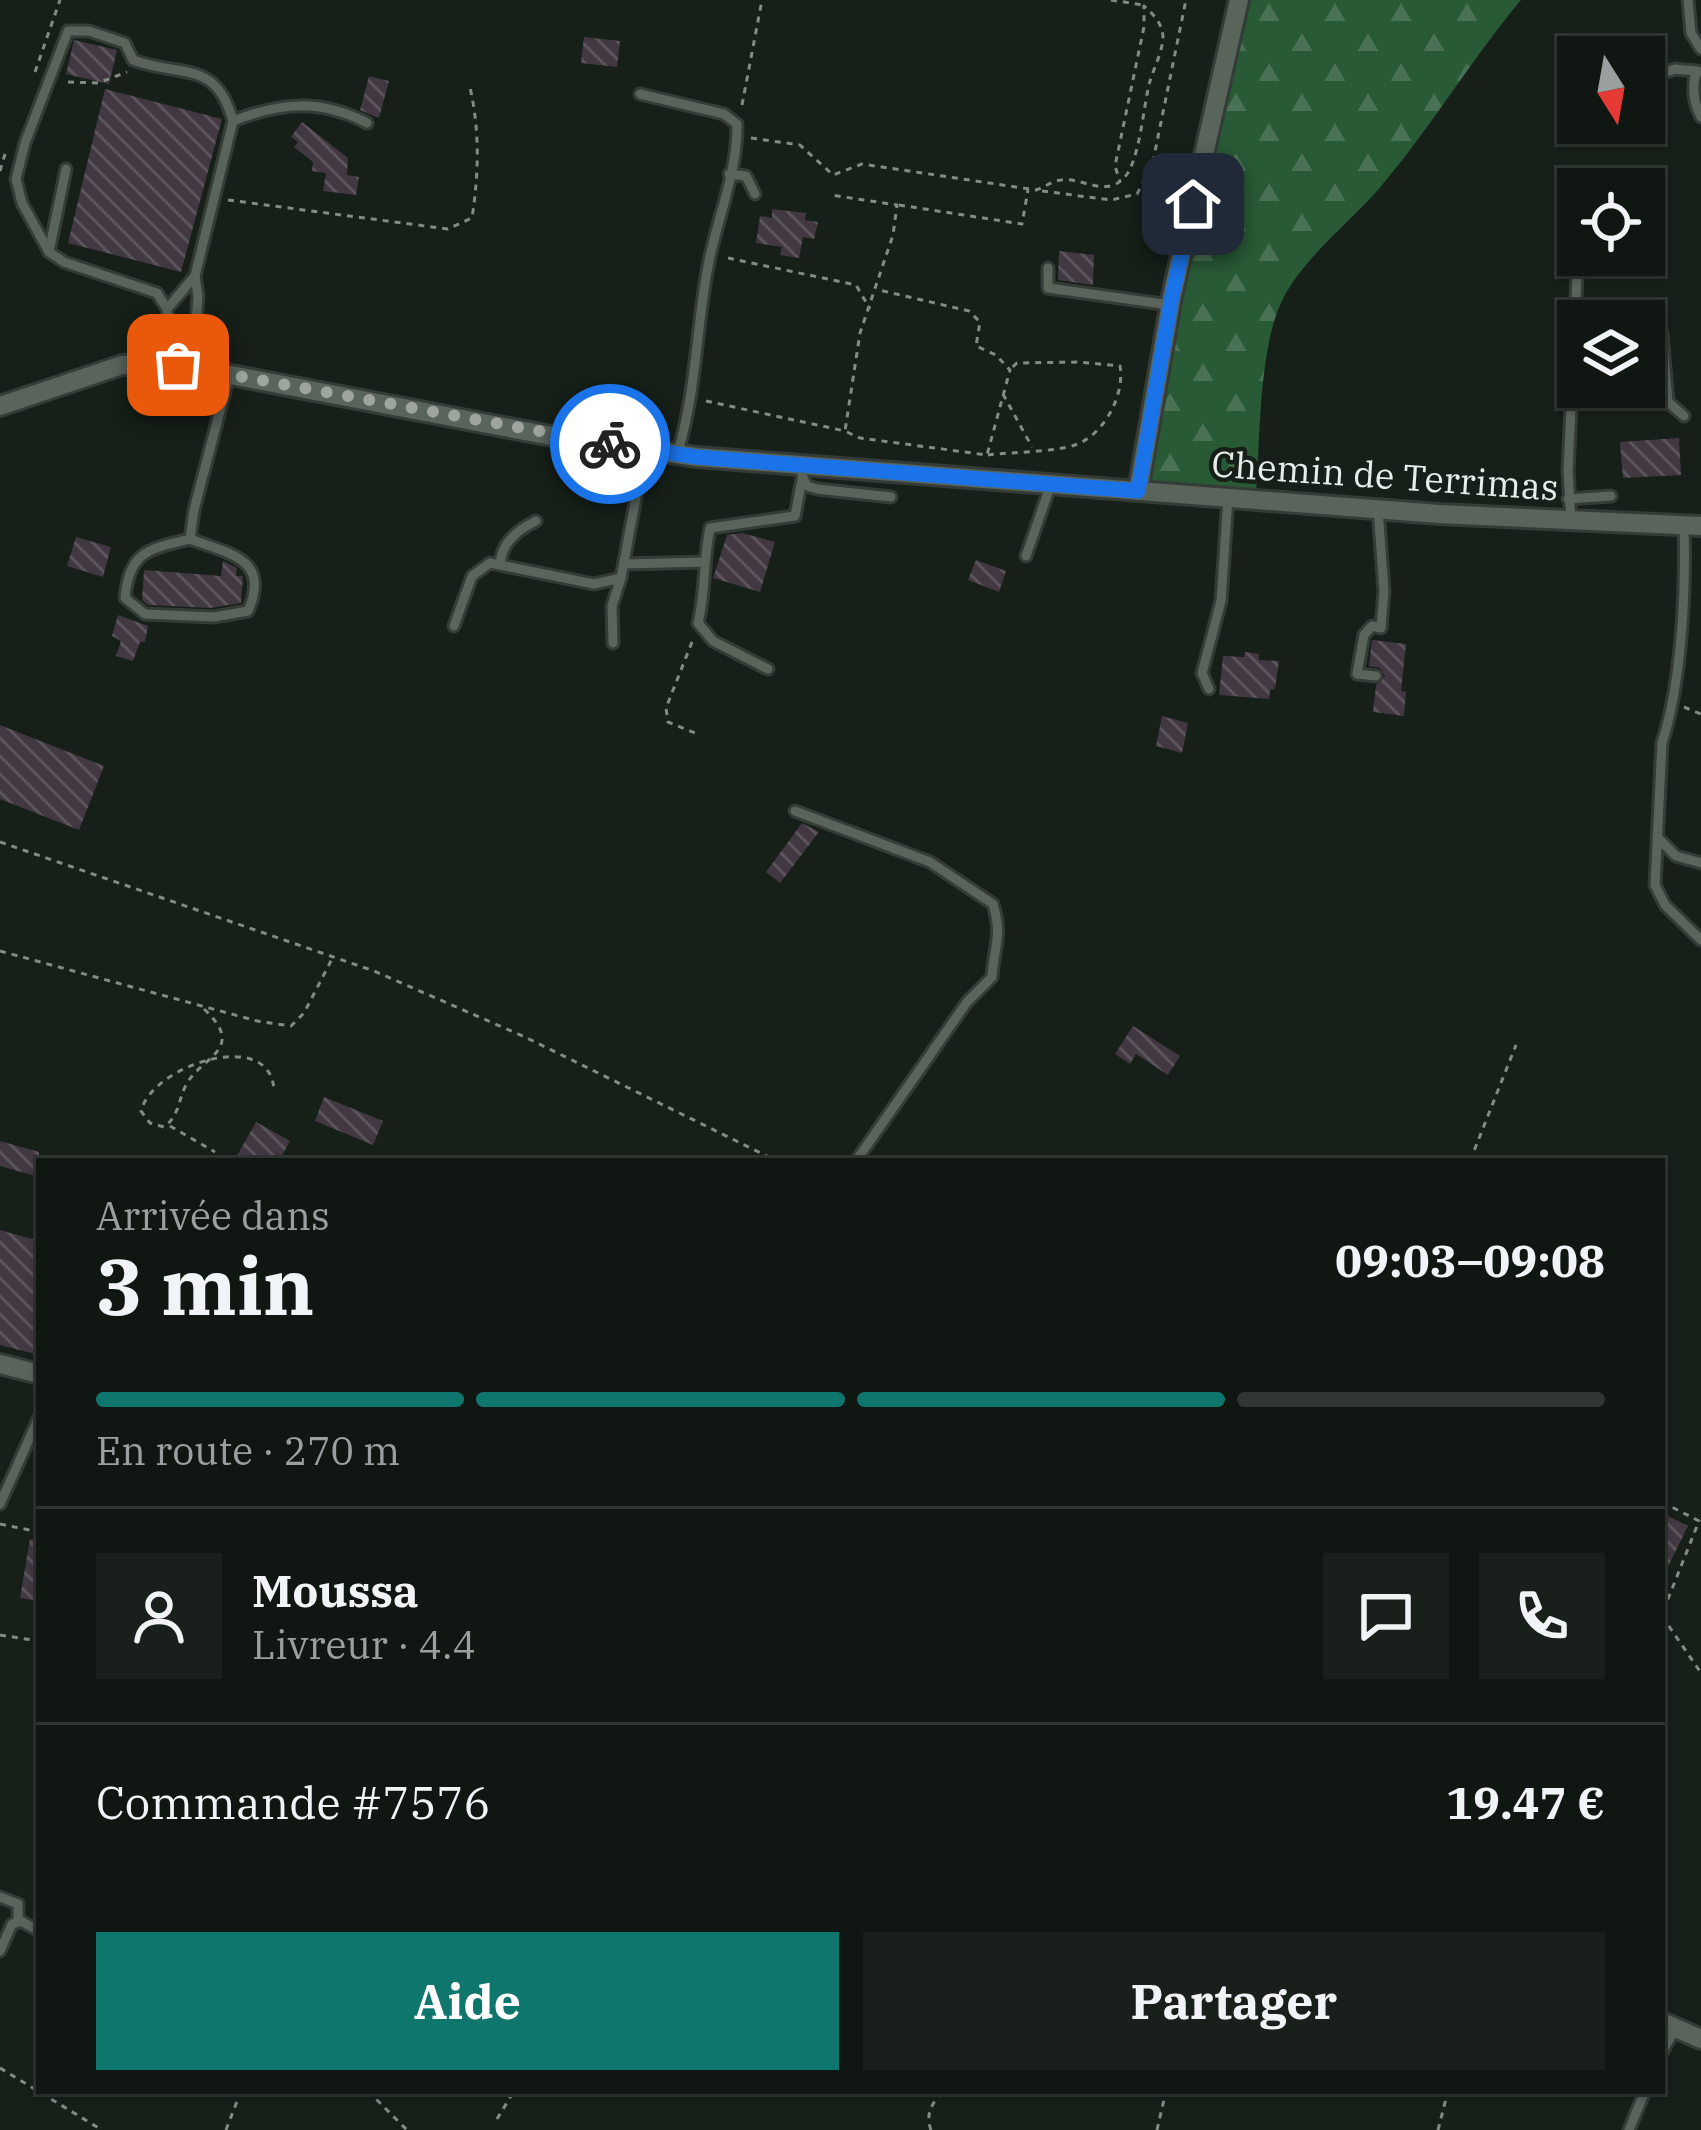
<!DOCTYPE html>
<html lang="fr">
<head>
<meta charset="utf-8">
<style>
  body { margin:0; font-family:"IBM Plex Serif",serif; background:#19201b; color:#f1f3f6; height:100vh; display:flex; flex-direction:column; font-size:45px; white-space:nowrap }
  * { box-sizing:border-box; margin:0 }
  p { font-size:39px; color:#9c9f9f }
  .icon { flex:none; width:66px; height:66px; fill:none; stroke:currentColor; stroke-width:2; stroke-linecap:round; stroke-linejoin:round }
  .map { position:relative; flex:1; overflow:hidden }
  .drawer { position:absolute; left:36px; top:1158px; width:1629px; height:936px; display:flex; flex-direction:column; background:#101712; border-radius:0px; box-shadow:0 3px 9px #0004,0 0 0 3px #303632 }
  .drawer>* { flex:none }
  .needle { width:78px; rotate:169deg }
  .controls { position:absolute; left:1557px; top:36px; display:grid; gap:24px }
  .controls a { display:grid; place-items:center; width:108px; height:108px; border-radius:0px; background:#101712; box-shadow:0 3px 9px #0004,0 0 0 3px #303632; font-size:60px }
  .pin { position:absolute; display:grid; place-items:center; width:102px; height:102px; color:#fff; margin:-51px; border-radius:24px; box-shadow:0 6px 18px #0006 }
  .courier { position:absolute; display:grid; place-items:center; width:120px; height:120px; margin:-60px; border:9px solid #1a73e8; border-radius:50%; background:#fff; color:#222; box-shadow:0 3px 15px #0007 }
  .head em { font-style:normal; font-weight:700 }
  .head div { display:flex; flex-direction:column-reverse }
  .head { display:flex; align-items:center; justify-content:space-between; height:204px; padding:0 60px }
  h1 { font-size:78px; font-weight:700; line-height:90px }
  .bar { display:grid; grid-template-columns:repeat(4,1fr); gap:18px 12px; align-content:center; height:144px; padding:0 60px }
  .bar i { height:15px; border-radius:9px; background:#303632 }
  .bar .selected { background:#0f766e }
  .bar p { grid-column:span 4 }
  .line { display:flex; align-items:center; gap:30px; padding:0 60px; border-top:3px solid #303632 }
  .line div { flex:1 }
  .round { display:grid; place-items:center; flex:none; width:126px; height:126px; border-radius:0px; background:#19201b }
  .cta { display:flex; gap:24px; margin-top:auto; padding:24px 60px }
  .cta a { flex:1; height:138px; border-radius:0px; background:#0f766e; color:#fff; font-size:48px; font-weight:700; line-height:138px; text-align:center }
  .cta a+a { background:#19201b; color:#f1f3f6 }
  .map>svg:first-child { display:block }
  .forest { fill:url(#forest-firs) }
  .building { fill:url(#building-back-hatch) }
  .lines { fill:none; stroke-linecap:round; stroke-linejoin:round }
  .service-casing { stroke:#353b36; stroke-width:15 }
  .minor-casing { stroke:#353b36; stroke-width:24 }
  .path { stroke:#848b85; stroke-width:3; stroke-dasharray:6 6; stroke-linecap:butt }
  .service { stroke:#59645b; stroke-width:9 }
  .minor { stroke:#59645b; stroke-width:18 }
  .done { stroke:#9ea59f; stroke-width:12; stroke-dasharray:0 21.6 }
  .route { stroke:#1a73e8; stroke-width:15 }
  .labels { text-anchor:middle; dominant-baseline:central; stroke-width:9; stroke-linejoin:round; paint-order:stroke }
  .street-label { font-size:36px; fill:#e7ede8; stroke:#161f18 }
</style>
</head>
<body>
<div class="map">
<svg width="1701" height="2130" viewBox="0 0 1701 2130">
  <defs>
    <pattern id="forest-firs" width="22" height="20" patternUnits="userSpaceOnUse" patternTransform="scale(3)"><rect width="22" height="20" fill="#295a36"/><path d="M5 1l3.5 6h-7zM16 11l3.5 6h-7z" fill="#487253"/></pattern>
    <pattern id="building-back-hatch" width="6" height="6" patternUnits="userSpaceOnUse" patternTransform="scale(3)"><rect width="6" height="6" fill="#413841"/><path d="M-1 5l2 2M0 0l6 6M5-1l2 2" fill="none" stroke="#5c555c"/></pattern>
  </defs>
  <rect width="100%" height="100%" fill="#161f18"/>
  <path class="forest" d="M1246,0H1521C1470,61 1428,132 1377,191C1348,224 1299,262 1281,303C1259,350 1260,440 1256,494L1143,485L1179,299Z"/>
  <g class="building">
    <polygon points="584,37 620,41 617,67 581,63"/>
    <polygon points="74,40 117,50 109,84 66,74"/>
    <polygon points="369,76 389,81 379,118 360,110"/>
    <polygon points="105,89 222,119 181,272 68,243"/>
    <polygon points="302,122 348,158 347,175 359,177 356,195 323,191 326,173 312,171 313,162 294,147 298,142 291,137"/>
    <polygon points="772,209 806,213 805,220 818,222 814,239 803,237 799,258 780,255 782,247 756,243 760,216 772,218"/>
    <polygon points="1059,251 1094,255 1093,285 1058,280"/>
    <polygon points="1679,438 1681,475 1623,478 1620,442"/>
    <polygon points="742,533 775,542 760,592 713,578 727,535"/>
    <polygon points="76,537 111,547 103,577 67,566"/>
    <polygon points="976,560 1006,571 999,592 968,580"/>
    <polygon points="223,561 237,568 236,576 243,576 241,603 210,608 148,605 142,600 144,570 221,576"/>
    <polygon points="118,615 148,626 145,642 140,642 133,661 116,656 121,641 112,636"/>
    <polygon points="1372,640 1406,644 1401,691 1406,692 1404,716 1373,712 1376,685 1385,676 1380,668 1369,666"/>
    <polygon points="1245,652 1259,654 1259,660 1279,661 1275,689 1270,690 1269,699 1219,695 1223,656 1244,657"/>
    <polygon points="1162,716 1188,723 1182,753 1156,746"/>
    <polygon points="0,725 104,766 79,830 0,799"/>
    <polygon points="802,823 819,832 780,883 766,872"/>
    <polygon points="1133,1026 1180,1056 1168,1075 1136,1054 1130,1064 1115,1054"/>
    <polygon points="324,1097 383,1121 373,1145 315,1121"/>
    <polygon points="256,1122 290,1141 279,1161 234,1161"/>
    <polygon points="0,1141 39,1152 39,1177 0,1166"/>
    <polygon points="0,1230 39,1241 39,1355 0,1345"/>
    <polygon points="1662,1513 1688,1526 1662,1579"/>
    <polygon points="30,1539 39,1540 39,1601 20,1598"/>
  </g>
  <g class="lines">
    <defs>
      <g id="service">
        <polyline points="1688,0 1691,33 1701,49"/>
        <path d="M1701,72L1696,71C1692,88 1693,101 1701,117"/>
        <polyline points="1649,78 1675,69 1696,71"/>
        <path d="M640,94L724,114L737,124C738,169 718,217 709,261C696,324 697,392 677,454"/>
        <path d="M233,121C282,102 320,99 367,123"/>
        <polyline points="729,174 746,176 755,194"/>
        <polyline points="49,252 66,169"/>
        <polyline points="1048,268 1048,288 1170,305"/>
        <polyline points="1605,321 1634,321"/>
        <polyline points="1644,322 1662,333 1668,402 1684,416"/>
        <path d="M162,365L169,337L167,309L157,293L64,262L49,252L22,203L16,179L25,143L68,31H89L125,43L133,60C182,78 216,59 233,121L195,276L167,309"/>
        <polyline points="193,366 198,296 195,276"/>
        <polyline points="802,475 807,486 817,489 891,497"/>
        <polyline points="1568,499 1611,496"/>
        <path d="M536,521C517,530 501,544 500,565L594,584L621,578L645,449"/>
        <polyline points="1571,521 1568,471 1578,255"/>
        <path d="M1684,525C1686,590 1682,681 1662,743L1655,885L1665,905L1701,940"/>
        <path d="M190,539C230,554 271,559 248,611L214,617L145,614L125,598C129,551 149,549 190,539L194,510L229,376"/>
        <polyline points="1026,556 1051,484"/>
        <polyline points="624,564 703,562"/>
        <polyline points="454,626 472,576 490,563 500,565"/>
        <polyline points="613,643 612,606 621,578"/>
        <path d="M768,669L713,641L698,623C706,591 703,560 710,528L795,516L802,479"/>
        <polyline points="1376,676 1357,674 1364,635 1372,626 1381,628 1384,591 1378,509"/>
        <polyline points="1209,689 1202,673 1221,601 1228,498"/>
        <path d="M795,811L930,862L993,904C1003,939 994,943 992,977L967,1002L856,1161"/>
        <polyline points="1657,837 1676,856 1701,863"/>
        <polyline points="0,1504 39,1417"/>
        <polyline points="0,1897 18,1904 18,1922"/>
        <polyline points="0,1951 12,1924 21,1921 39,1931"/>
        <polyline points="1662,2052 1676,2028"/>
        <polyline points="1629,2130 1645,2091"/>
      </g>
      <g id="minor">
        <polyline points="0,406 122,365 178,365 546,435 697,457 1439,514 1701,526"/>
        <polyline points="1138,491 1172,296 1239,0"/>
        <polyline points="0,1364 39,1374"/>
        <polyline points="1662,2022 1701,2039"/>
      </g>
    </defs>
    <use href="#service" class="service-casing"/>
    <use href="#minor" class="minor-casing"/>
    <g class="path">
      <polyline points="1111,0 1143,5"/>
      <polyline points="35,72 60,0"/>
      <polyline points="68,82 98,83 127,72"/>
      <polyline points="742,105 762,0"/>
      <path d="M751,138L800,145L833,175L862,164L1036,190C1045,187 1052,181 1061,180C1082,177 1104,197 1123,179C1140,163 1143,106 1150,81C1154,68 1163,50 1163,37C1162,23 1154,15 1144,6V27L1115,166L1120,182"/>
      <polyline points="0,171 5,154"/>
      <polyline points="1042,191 1111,200 1137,194 1152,166 1186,0"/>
      <path d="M228,200L448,229L472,218C479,172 480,129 469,83"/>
      <polyline points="899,205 1022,224 1028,190"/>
      <polyline points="728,258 856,285 870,309"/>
      <polyline points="1003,394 1032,447"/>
      <polyline points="706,401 845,431 860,333 893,235 897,205 831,195"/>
      <polyline points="847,432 860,438 987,455 1010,370 996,355 976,346 980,322 969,311 879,290"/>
      <path d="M988,455C1011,452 1055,452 1075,445C1104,435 1125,395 1120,366L1079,362L1017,363L1010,369"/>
      <polyline points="692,642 666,708 668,722 695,733"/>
      <polyline points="1684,707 1701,714"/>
      <polyline points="0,842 374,971 525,1037 777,1161"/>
      <polyline points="0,951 257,1021 291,1026 304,1013 333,957"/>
      <path d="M204,1009C248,1050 200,1057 186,1085C178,1101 179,1116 164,1127L150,1123L141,1111C152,1065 272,1026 274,1091"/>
      <polyline points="170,1126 215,1152"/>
      <polyline points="1470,1161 1516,1045"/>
      <polyline points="1662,1502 1699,1521 1662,1614"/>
      <polyline points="0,1524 39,1532"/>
      <polyline points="1662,1616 1701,1673"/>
      <polyline points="0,1635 39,1641"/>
      <polyline points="0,2068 102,2130"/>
      <polyline points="368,2091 407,2130"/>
      <polyline points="497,2119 514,2091"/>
      <polyline points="226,2130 241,2091"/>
      <path d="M931,2130C925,2114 932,2103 943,2091"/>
      <polyline points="1157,2130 1166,2091"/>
      <polyline points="1438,2130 1448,2091"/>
    </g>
    <use href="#service" class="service"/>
    <use href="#minor" class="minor"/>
  </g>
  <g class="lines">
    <polyline class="done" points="178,365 610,444"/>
    <polyline class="route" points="610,444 697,457 1138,491 1172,296 1193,204"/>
  </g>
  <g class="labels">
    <g class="street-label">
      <text transform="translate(1385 475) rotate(4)">Chemin de Terrimas</text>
    </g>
  </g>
</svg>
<div class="controls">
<a><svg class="needle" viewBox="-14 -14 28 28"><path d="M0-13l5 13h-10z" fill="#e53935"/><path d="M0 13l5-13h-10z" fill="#9c9f9f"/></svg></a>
<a><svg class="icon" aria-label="locate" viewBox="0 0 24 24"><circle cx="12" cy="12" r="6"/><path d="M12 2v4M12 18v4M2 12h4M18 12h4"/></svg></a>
<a><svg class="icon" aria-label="layers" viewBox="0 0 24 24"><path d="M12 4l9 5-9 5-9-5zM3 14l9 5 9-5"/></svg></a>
</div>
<div class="pin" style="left:178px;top:365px;background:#ea580c"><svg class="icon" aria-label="bag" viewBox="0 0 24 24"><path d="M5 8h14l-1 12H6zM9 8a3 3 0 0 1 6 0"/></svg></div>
<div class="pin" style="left:1193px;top:204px;background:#1f2937"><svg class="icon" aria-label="home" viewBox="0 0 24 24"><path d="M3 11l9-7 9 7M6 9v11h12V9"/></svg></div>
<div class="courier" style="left:610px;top:444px"><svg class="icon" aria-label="bike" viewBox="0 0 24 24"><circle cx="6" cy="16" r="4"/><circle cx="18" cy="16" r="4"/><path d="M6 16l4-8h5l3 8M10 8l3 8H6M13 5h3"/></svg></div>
<section class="drawer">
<div class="head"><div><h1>3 min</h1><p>Arrivée dans</p></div><em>09:03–09:08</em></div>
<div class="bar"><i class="selected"></i><i class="selected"></i><i class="selected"></i><i></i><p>En route · 270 m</p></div>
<div class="line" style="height:216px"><a class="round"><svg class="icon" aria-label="person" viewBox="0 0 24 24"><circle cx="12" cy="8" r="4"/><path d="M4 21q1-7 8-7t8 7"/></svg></a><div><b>Moussa</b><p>Livreur · 4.4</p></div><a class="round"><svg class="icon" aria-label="chat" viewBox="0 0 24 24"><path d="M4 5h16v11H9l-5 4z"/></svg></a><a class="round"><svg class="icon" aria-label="phone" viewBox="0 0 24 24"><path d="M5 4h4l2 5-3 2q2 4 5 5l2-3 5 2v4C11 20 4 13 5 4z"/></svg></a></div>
<div class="line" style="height:156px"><div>Commande #7576</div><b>19.47 €</b></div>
<div class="cta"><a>Aide</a><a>Partager</a></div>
</section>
</div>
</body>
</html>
